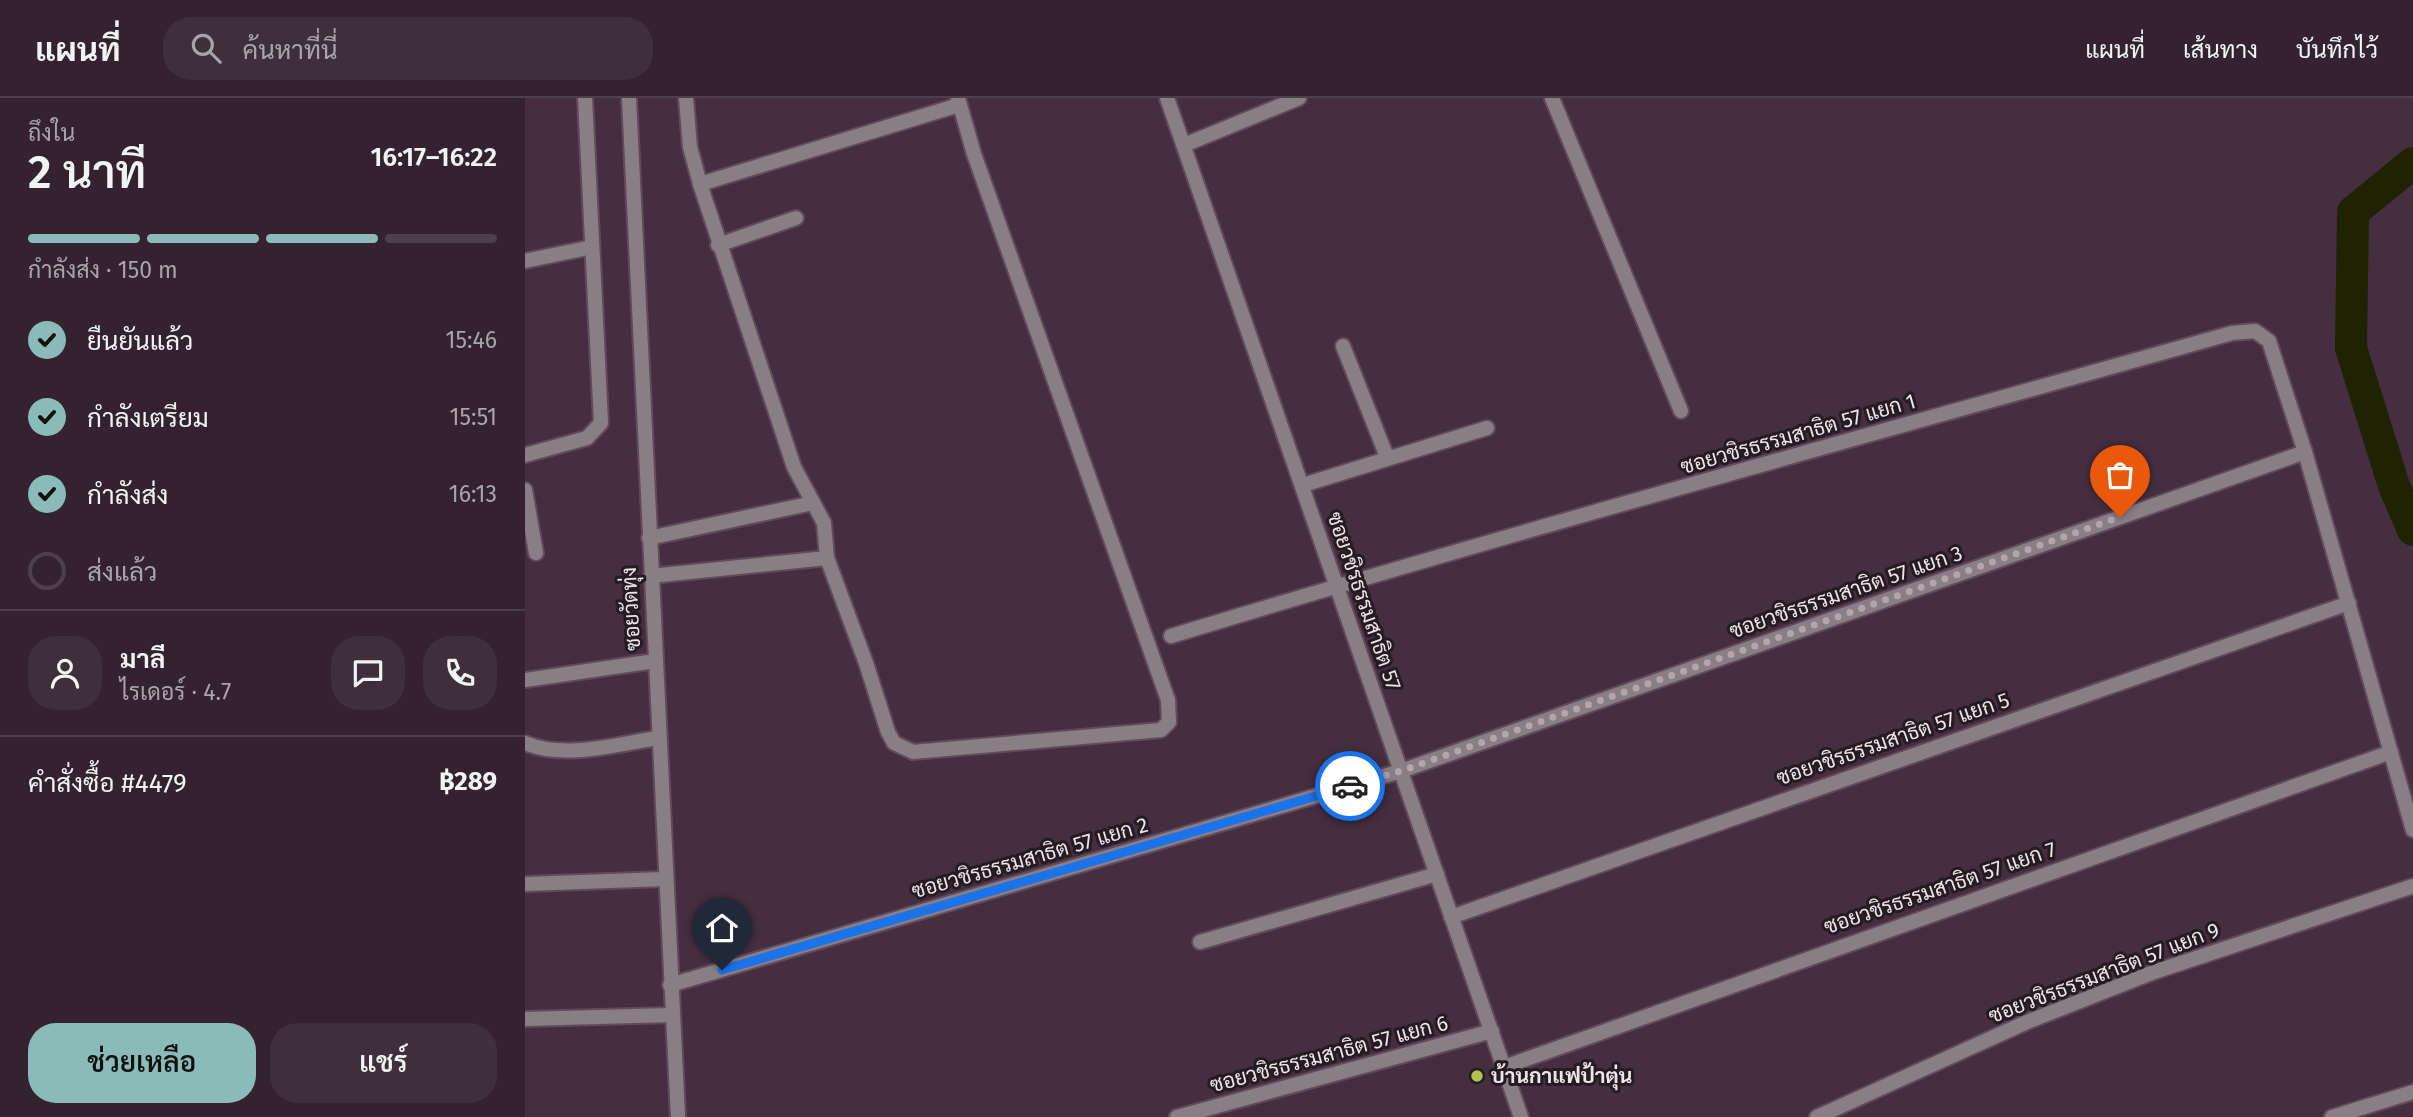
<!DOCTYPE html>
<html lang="th">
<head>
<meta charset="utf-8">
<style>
  body { margin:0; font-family:"Fira Sans",Sarabun,sans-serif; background:#3f2f3b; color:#f1f3f6; height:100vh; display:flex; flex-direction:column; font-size:26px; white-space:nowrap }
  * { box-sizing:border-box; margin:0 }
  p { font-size:23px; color:#a9a4aa }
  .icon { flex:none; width:38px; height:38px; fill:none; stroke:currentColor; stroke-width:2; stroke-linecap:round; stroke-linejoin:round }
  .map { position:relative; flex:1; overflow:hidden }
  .side { display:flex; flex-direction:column; background:#34222f; width:525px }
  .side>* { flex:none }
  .pin { position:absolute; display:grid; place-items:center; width:60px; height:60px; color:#fff; margin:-72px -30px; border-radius:50% 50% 50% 0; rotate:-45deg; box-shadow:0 0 7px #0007 }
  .pin .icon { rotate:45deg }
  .courier { position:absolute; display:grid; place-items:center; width:70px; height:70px; margin:-35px; border:5px solid #1a73e8; border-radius:50%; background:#fff; color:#222; box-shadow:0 2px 9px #0007 }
  .head em { font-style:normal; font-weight:600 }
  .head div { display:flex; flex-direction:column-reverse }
  .head { display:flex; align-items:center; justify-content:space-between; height:119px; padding:0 28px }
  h1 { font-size:46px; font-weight:600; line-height:52px }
  .bar { display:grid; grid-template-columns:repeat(4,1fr); gap:10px 7px; align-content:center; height:84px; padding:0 28px }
  .bar i { height:9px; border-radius:5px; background:#4e3f4b }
  .bar .selected { background:#8bbbb9 }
  .bar p { grid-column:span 4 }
  .line { display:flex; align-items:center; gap:18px; padding:0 28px; border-top:2px solid #4e3f4b }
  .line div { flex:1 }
  .round { display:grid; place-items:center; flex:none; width:74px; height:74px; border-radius:28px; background:#3f2f3b }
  ol { padding:0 28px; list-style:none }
  li { display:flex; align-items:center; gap:21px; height:77px }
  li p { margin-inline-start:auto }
  li .icon { padding:7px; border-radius:50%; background:#8bbbb9; color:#111; stroke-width:4 }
  li:last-child { color:#a9a4aa }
  li i { width:38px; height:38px; border:4px solid #4e3f4b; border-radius:50% }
  .primary-button { display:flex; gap:14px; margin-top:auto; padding:14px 28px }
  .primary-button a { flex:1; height:80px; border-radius:28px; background:#8bbbb9; color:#111; font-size:28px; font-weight:600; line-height:80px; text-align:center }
  .primary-button a+a { background:#3f2f3b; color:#f1f3f6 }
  header { display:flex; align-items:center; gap:42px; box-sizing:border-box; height:98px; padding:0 35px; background:#34222f; border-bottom:2px solid #4e3f4b }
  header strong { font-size:33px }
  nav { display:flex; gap:38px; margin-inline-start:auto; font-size:24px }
  .search { width:490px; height:63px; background:#3f2f3b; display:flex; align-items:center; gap:18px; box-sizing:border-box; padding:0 24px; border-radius:28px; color:#a9a4aa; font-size:26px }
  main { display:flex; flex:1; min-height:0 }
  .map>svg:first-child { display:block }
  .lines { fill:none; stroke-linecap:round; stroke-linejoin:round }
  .canal { stroke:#1f2303; stroke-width:32 }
  .service-casing { stroke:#614b5b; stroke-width:18 }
  .minor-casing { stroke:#614b5b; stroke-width:18 }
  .tertiary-casing { stroke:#614b5b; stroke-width:18 }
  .service { stroke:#8a7e86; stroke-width:14 }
  .minor { stroke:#8a7e86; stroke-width:14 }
  .tertiary { stroke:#8a7e86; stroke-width:14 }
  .done { stroke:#b5a3af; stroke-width:7; stroke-dasharray:0 12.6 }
  .route { stroke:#1a73e8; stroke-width:9 }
  .poi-dot { fill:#b3c24b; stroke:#251b22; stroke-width:2.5 }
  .labels { text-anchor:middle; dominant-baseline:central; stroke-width:6; stroke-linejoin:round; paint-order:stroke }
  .street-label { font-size:21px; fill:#f1e2ec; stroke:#251b22 }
  .poi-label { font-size:21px; font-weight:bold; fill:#f1e2ec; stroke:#251b22; text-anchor:start }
</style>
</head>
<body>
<header>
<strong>แผนที่</strong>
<div class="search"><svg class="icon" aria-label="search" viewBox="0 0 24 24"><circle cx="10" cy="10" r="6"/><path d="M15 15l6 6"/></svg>ค้นหาที่นี่</div>
<nav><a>แผนที่</a><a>เส้นทาง</a><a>บันทึกไว้</a></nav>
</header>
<main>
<section class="side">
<div class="head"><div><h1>2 นาที</h1><p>ถึงใน</p></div><em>16:17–16:22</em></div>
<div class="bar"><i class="selected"></i><i class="selected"></i><i class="selected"></i><i></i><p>กำลังส่ง · 150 m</p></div>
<ol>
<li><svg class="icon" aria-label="check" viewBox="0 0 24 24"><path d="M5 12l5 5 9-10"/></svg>ยืนยันแล้ว<p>15:46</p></li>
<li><svg class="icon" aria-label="check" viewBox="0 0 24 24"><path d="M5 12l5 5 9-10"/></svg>กำลังเตรียม<p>15:51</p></li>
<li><svg class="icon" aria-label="check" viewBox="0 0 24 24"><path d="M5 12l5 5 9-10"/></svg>กำลังส่ง<p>16:13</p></li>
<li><i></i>ส่งแล้ว</li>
</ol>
<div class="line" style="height:126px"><a class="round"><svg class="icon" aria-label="person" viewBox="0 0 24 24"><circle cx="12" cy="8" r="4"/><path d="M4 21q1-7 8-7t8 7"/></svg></a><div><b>มาลี</b><p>ไรเดอร์ · 4.7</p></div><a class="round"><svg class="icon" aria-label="chat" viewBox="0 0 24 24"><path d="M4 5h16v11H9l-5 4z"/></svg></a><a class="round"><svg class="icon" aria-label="phone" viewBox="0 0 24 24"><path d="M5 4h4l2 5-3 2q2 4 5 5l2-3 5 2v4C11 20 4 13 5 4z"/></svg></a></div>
<div class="line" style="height:91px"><div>คำสั่งซื้อ #4479</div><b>฿289</b></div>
<div class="primary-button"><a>ช่วยเหลือ</a><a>แชร์</a></div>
</section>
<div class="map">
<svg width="1888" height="1019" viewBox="0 0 1888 1019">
  <rect width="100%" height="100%" fill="#452e3f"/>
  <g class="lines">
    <polyline class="canal" points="1888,65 1828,114 1826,250 1869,388 1888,432"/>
    <defs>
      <g id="service">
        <polyline points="1027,0 1156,313"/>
        <polyline points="659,47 774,0"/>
        <polyline points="145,887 876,673"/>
      </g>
      <g id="minor">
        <polyline points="161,0 165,49 175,86 269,369 299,425 302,460 341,565 363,634 369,645 388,654 636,632 644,624 643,602 449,56 433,0"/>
        <polyline points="175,86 434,7"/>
        <polyline points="193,147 271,120"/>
        <polyline points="0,163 67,149"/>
        <polyline points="818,248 862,359"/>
        <polyline points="0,357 62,340 76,325 60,0"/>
        <polyline points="778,387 962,330"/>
        <polyline points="0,392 11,455"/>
        <polyline points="124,440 288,405"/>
        <polyline points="126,478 302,460"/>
        <path d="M646,538C998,431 1353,335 1707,235L1730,233L1744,243L1780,354L1888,732"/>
        <polyline points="0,582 130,563"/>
        <path d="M0,645C40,662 92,646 133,640"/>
        <polyline points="876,673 1780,354"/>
        <polyline points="0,786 140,781"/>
        <polyline points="926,819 1824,505"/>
        <polyline points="675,844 912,776"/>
        <polyline points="0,921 146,917"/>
        <polyline points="979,969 1866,654"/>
        <polyline points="652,1019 967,933"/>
        <polyline points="1292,1019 1502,924 1629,874 1888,788"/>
        <polyline points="1807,1019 1888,994"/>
      </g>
      <g id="tertiary">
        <polyline points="104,0 153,1019"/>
        <polyline points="642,0 996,1019"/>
      </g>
    </defs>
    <use href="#service" class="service-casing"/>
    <use href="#minor" class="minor-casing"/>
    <use href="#tertiary" class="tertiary-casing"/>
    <use href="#service" class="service"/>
    <use href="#minor" class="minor"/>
    <use href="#tertiary" class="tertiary"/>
  </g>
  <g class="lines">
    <polyline class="done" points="825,688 876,673 1595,419"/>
    <polyline class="route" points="197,872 825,688"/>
  </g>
  <circle class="poi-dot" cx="952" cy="978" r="7"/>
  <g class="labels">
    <g class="street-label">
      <text transform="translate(1273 336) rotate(-16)">ซอยวชิรธรรมสาธิต 57 แยก 1</text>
      <text transform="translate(1321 494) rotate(-19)">ซอยวชิรธรรมสาธิต 57 แยก 3</text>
      <text transform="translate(839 503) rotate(71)">ซอยวชิรธรรมสาธิต 57</text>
      <text transform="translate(106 511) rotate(-93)">ซอยวัดทุ่ง</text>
      <text transform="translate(1368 641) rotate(-19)">ซอยวชิรธรรมสาธิต 57 แยก 5</text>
      <text transform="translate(505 760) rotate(-16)">ซอยวชิรธรรมสาธิต 57 แยก 2</text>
      <text transform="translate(1415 790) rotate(-19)">ซอยวชิรธรรมสาธิต 57 แยก 7</text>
      <text transform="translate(1579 875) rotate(-21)">ซอยวชิรธรรมสาธิต 57 แยก 9</text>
      <text transform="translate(804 956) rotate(-15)">ซอยวชิรธรรมสาธิต 57 แยก 6</text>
    </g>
    <g class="poi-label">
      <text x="966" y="978">บ้านกาแฟป้าตุ่น</text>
    </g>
  </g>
</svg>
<div class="pin" style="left:1595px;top:419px;background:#ea580c"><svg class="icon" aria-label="bag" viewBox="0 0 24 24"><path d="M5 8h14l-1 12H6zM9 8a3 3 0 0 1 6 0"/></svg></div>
<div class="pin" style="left:197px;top:872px;background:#1f2937"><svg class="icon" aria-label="home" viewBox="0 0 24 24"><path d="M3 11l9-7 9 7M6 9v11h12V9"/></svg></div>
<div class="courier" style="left:825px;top:688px"><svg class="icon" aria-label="car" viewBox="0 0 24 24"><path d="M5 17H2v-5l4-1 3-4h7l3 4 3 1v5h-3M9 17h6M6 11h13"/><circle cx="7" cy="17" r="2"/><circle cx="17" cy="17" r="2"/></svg></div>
</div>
</main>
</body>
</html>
